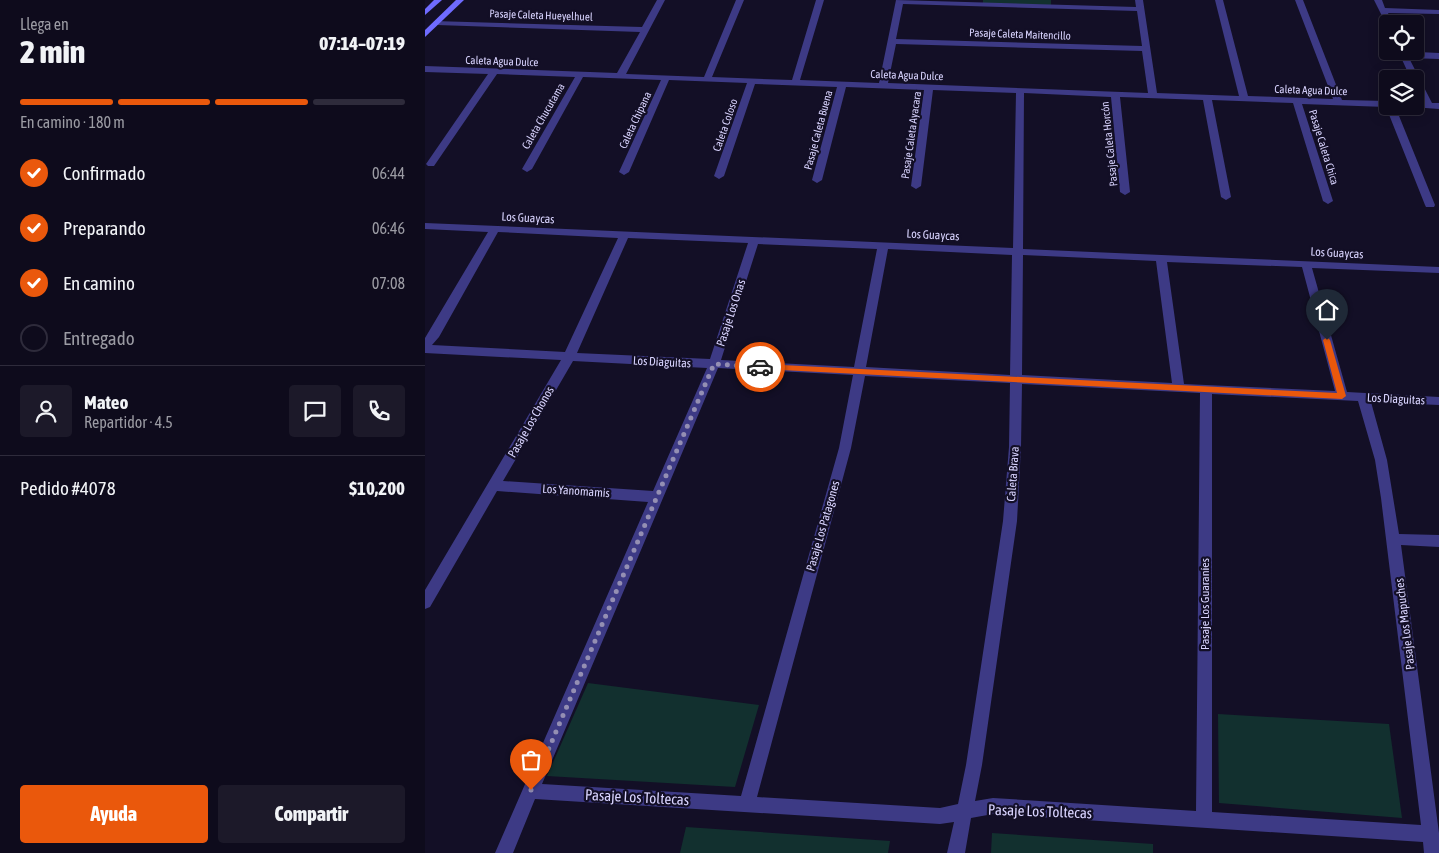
<!DOCTYPE html>
<html lang="es">
<head>
<meta charset="utf-8">
<style>
  body { margin:0; font-family:"Asap Condensed",sans-serif; background:#1c1929; color:#f1f3f6; height:100vh; display:flex; flex-direction:column; font-size:19px; white-space:nowrap }
  * { box-sizing:border-box; margin:0 }
  p { font-size:16px; color:#9b9ba3 }
  .icon { flex:none; width:28px; height:28px; fill:none; stroke:currentColor; stroke-width:2; stroke-linecap:round; stroke-linejoin:round }
  .map { position:relative; flex:1; overflow:hidden }
  .panel { display:flex; flex-direction:column; background:#0e0b1c; width:425px }
  .panel>* { flex:none }
  .fabs { position:absolute; left:954px; top:15px; display:grid; gap:10px }
  .fabs a { display:grid; place-items:center; width:45px; height:45px; border-radius:5px; background:#0e0b1c; box-shadow:0 2px 12px #0003,0 0 0 1px #2e2b3b; font-size:25px }
  .pin { position:absolute; display:grid; place-items:center; width:42px; height:42px; color:#fff; margin:-51px -21px; border-radius:50% 50% 50% 0; rotate:-45deg; box-shadow:0 0 5px #0007 }
  .pin .icon { rotate:45deg }
  .courier { position:absolute; display:grid; place-items:center; width:50px; height:50px; margin:-25px; border:4px solid #ea580c; border-radius:50%; background:#fff; color:#222; box-shadow:0 1px 6px #0007 }
  .head em { font-style:normal; font-weight:800 }
  .head div { display:flex; flex-direction:column-reverse }
  .head { display:flex; align-items:center; justify-content:space-between; height:85px; padding:0 20px }
  h1 { font-size:32px; font-weight:800; line-height:38px }
  .bar { display:grid; grid-template-columns:repeat(4,1fr); gap:8px 5px; align-content:center; height:60px; padding:0 20px }
  .bar i { height:6px; border-radius:4px; background:#2e2b3b }
  .bar .selected { background:#ea580c }
  .bar p { grid-column:span 4 }
  .line { display:flex; align-items:center; gap:12px; padding:0 20px; border-top:1px solid #2e2b3b }
  .line div { flex:1 }
  .round { display:grid; place-items:center; flex:none; width:52px; height:52px; border-radius:5px; background:#1c1929 }
  ol { padding:0 20px; list-style:none }
  li { display:flex; align-items:center; gap:15px; height:55px }
  li p { margin-inline-start:auto }
  li .icon { padding:5px; border-radius:50%; background:#ea580c; color:#fff; stroke-width:4 }
  li:last-child { color:#9b9ba3 }
  li i { width:28px; height:28px; border:2px solid #2e2b3b; border-radius:50% }
  .primary-button { display:flex; gap:10px; margin-top:auto; padding:10px 20px }
  .primary-button a { flex:1; height:58px; border-radius:5px; background:#ea580c; color:#fff; font-size:20px; font-weight:800; line-height:58px; text-align:center }
  .primary-button a+a { background:#1c1929; color:#f1f3f6 }
  main { display:flex; flex:1; min-height:0 }
  .map>svg:first-child { display:block }
  .green { fill:#12302f }
  .lines { fill:none; stroke-linecap:round; stroke-linejoin:round }
  .minor { fill:#3d3a85; fill-rule:evenodd }
  .secondary { fill:#6f6bff; fill-rule:evenodd }
  .route { fill:#ea580c }
  .done { stroke:#948fb3; stroke-width:5; stroke-dasharray:0 9 }
  .labels { text-anchor:middle; dominant-baseline:central; stroke-width:4.5; stroke-linejoin:round; paint-order:stroke }
  .far-street-label { font-size:11px; fill:#d9d4ff; stroke:#130f26 }
  .street-label { font-size:12px; fill:#d9d4ff; stroke:#130f26 }
  .near-street-label { font-size:15px; fill:#d9d4ff; stroke:#130f26 }
</style>
</head>
<body>
<main>
<section class="panel">
<div class="head"><div><h1>2 min</h1><p>Llega en</p></div><em>07:14–07:19</em></div>
<div class="bar"><i class="selected"></i><i class="selected"></i><i class="selected"></i><i></i><p>En camino · 180 m</p></div>
<ol>
<li><svg class="icon" aria-label="check" viewBox="0 0 24 24"><path d="M5 12l5 5 9-10"/></svg>Confirmado<p>06:44</p></li>
<li><svg class="icon" aria-label="check" viewBox="0 0 24 24"><path d="M5 12l5 5 9-10"/></svg>Preparando<p>06:46</p></li>
<li><svg class="icon" aria-label="check" viewBox="0 0 24 24"><path d="M5 12l5 5 9-10"/></svg>En camino<p>07:08</p></li>
<li><i></i>Entregado</li>
</ol>
<div class="line" style="height:90px"><a class="round"><svg class="icon" aria-label="person" viewBox="0 0 24 24"><circle cx="12" cy="8" r="4"/><path d="M4 21q1-7 8-7t8 7"/></svg></a><div><b>Mateo</b><p>Repartidor · 4.5</p></div><a class="round"><svg class="icon" aria-label="chat" viewBox="0 0 24 24"><path d="M4 5h16v11H9l-5 4z"/></svg></a><a class="round"><svg class="icon" aria-label="phone" viewBox="0 0 24 24"><path d="M5 4h4l2 5-3 2q2 4 5 5l2-3 5 2v4C11 20 4 13 5 4z"/></svg></a></div>
<div class="line" style="height:65px"><div>Pedido #4078</div><b>$10,200</b></div>
<div class="primary-button"><a>Ayuda</a><a>Compartir</a></div>
</section>
<div class="map">
<svg width="1014" height="853" viewBox="0 0 1014 853">
  <rect width="100%" height="100%" fill="#130f26"/>
  <g class="green">
    <polygon points="558,0 626,0 626,5 558,3"/>
    <polygon points="163,683 334,705 310,787 122,776"/>
    <polygon points="793,714 964,724 977,818 794,803"/>
    <polygon points="261,827 465,841 463,853 255,853"/>
    <polygon points="567,833 728,844 728,853 566,853"/>
  </g>
  <g class="lines">
    <g class="minor">
      <path d="M232,0H240L201,74L279,77L311,0H319L287,77L367,80L391,0H399L375,80L454,83L471,0L711,7L710,0H718L732,93L814,96L790,0H798L823,96L908,99L870,0H878L917,100L962,101V106H970L1010,205L1009,207H1001L1000,205L961,107L877,104L908,201L903,204L898,201L868,103L787,100L806,197L801,200L796,197L778,100L695,97L705,192L700,195L695,192L686,97L599,93L598,249L1014,267V273L887,268L922,392L1014,397V405L946,402L962,460L974,534L1014,535V547L976,545L1014,833V853H999L998,842L568,814L546,818L540,853H522L529,822L515,824L110,799L88,853H70L223,502L72,491L5,607L0,609V590L136,360L0,353V338L63,232L0,229V223L588,248L591,93L508,90L496,186L491,189L486,186L499,90L421,87L397,180L392,183L387,180L412,87L330,84L299,176L294,179L289,176L322,83L244,80L204,172L199,175L194,172L236,80L158,77L107,169L102,172L97,169L150,77L72,74L9,166H3L1,164L63,74L0,72V66L192,73L215,32L12,25H9V21L217,27ZM478,4L712,11L717,46L471,39ZM471,44L717,51L723,93L463,83ZM73,232L193,238L140,352L7,345L14,337ZM203,238L323,243L285,359L152,353ZM333,244L452,249L429,367L296,360ZM463,249L587,255L585,375L441,367ZM598,255L731,261L747,383L597,375ZM742,262L877,267L910,391L759,384ZM148,361L282,368L228,491L78,481ZM293,368L428,375L414,448L316,796L117,784ZM440,376L585,383L584,447L578,521L541,765L533,804L515,808L332,797L426,448ZM597,384L775,393L771,811L568,798L550,801L557,765L592,521L596,447ZM787,394L933,401L950,460L956,498L996,825L787,812Z"/>
      <polygon points="949,0 957,0 960,8 1014,10 1014,14 963,13 968,24 962,24 962,26"/>
      <polygon points="973,51 1014,53 1014,59 984,58 1007,103 1014,103 1014,109 987,107 990,106 990,102 997,103 990,87 990,79 986,79"/>
    </g>
    <g class="secondary">
      <polygon points="9,0 17,0 0,15 0,9"/>
      <polygon points="31,0 39,0 0,37 0,30"/>
    </g>
  </g>
  <polygon class="route" points="902,337 905,340 921,396 917,399 335,369 331,367 335,364 912,393 898,340"/>
  <g class="lines">
    <polyline class="done" points="106,790 289,364 335,367"/>
  </g>
  <g class="labels">
    <g class="far-street-label">
      <text transform="translate(116 15) rotate(2)">Pasaje Caleta Hueyelhuel</text>
      <text transform="translate(595 34) rotate(2)">Pasaje Caleta Maitencillo</text>
      <text transform="translate(77 61) rotate(2)">Caleta Agua Dulce</text>
      <text transform="translate(482 75) rotate(2)">Caleta Agua Dulce</text>
      <text transform="translate(886 90) rotate(2)">Caleta Agua Dulce</text>
      <text transform="translate(118 116) rotate(-60)">Caleta Chucutama</text>
      <text transform="translate(210 120) rotate(-65)">Caleta Chipana</text>
      <text transform="translate(300 125) rotate(-71)">Caleta Coloso</text>
      <text transform="translate(393 130) rotate(-75)">Pasaje Caleta Buena</text>
      <text transform="translate(486 135) rotate(-82)">Pasaje Caleta Ayacara</text>
      <text transform="translate(684 144) rotate(-96)">Pasaje Caleta Horcón</text>
      <text transform="translate(899 147) rotate(73)">Pasaje Caleta Chica</text>
    </g>
    <g class="street-label">
      <text transform="translate(103 218) rotate(3)">Los Guaycas</text>
      <text transform="translate(508 235) rotate(3)">Los Guaycas</text>
      <text transform="translate(912 253) rotate(3)">Los Guaycas</text>
      <text transform="translate(306 313) rotate(-72)">Pasaje Los Onas</text>
      <text transform="translate(237 362) rotate(3)">Los Diaguitas</text>
      <text transform="translate(971 399) rotate(3)">Los Diaguitas</text>
      <text transform="translate(106 422) rotate(-60)">Pasaje Los Chonos</text>
      <text transform="translate(588 474) rotate(-86)">Caleta Brava</text>
      <text transform="translate(151 491) rotate(4)">Los Yanomamis</text>
      <text transform="translate(398 526) rotate(-74)">Pasaje Los Patagones</text>
      <text transform="translate(780 604) rotate(-90)">Pasaje Los Guaraníes</text>
      <text transform="translate(980 624) rotate(-97)">Pasaje Los Mapuches</text>
    </g>
    <g class="near-street-label">
      <text transform="translate(212 797) rotate(3)">Pasaje Los Toltecas</text>
      <text transform="translate(615 811) rotate(2)">Pasaje Los Toltecas</text>
    </g>
  </g>
</svg>
<div class="fabs">
<a><svg class="icon" aria-label="locate" viewBox="0 0 24 24"><circle cx="12" cy="12" r="6"/><path d="M12 2v4M12 18v4M2 12h4M18 12h4"/></svg></a>
<a><svg class="icon" aria-label="layers" viewBox="0 0 24 24"><path d="M12 4l9 5-9 5-9-5zM3 14l9 5 9-5"/></svg></a>
</div>
<div class="pin" style="left:106px;top:790px;background:#ea580c"><svg class="icon" aria-label="bag" viewBox="0 0 24 24"><path d="M5 8h14l-1 12H6zM9 8a3 3 0 0 1 6 0"/></svg></div>
<div class="pin" style="left:902px;top:340px;background:#1f2937"><svg class="icon" aria-label="home" viewBox="0 0 24 24"><path d="M3 11l9-7 9 7M6 9v11h12V9"/></svg></div>
<div class="courier" style="left:335px;top:367px"><svg class="icon" aria-label="car" viewBox="0 0 24 24"><path d="M5 17H2v-5l4-1 3-4h7l3 4 3 1v5h-3M9 17h6M6 11h13"/><circle cx="7" cy="17" r="2"/><circle cx="17" cy="17" r="2"/></svg></div>
</div>
</main>
</body>
</html>
